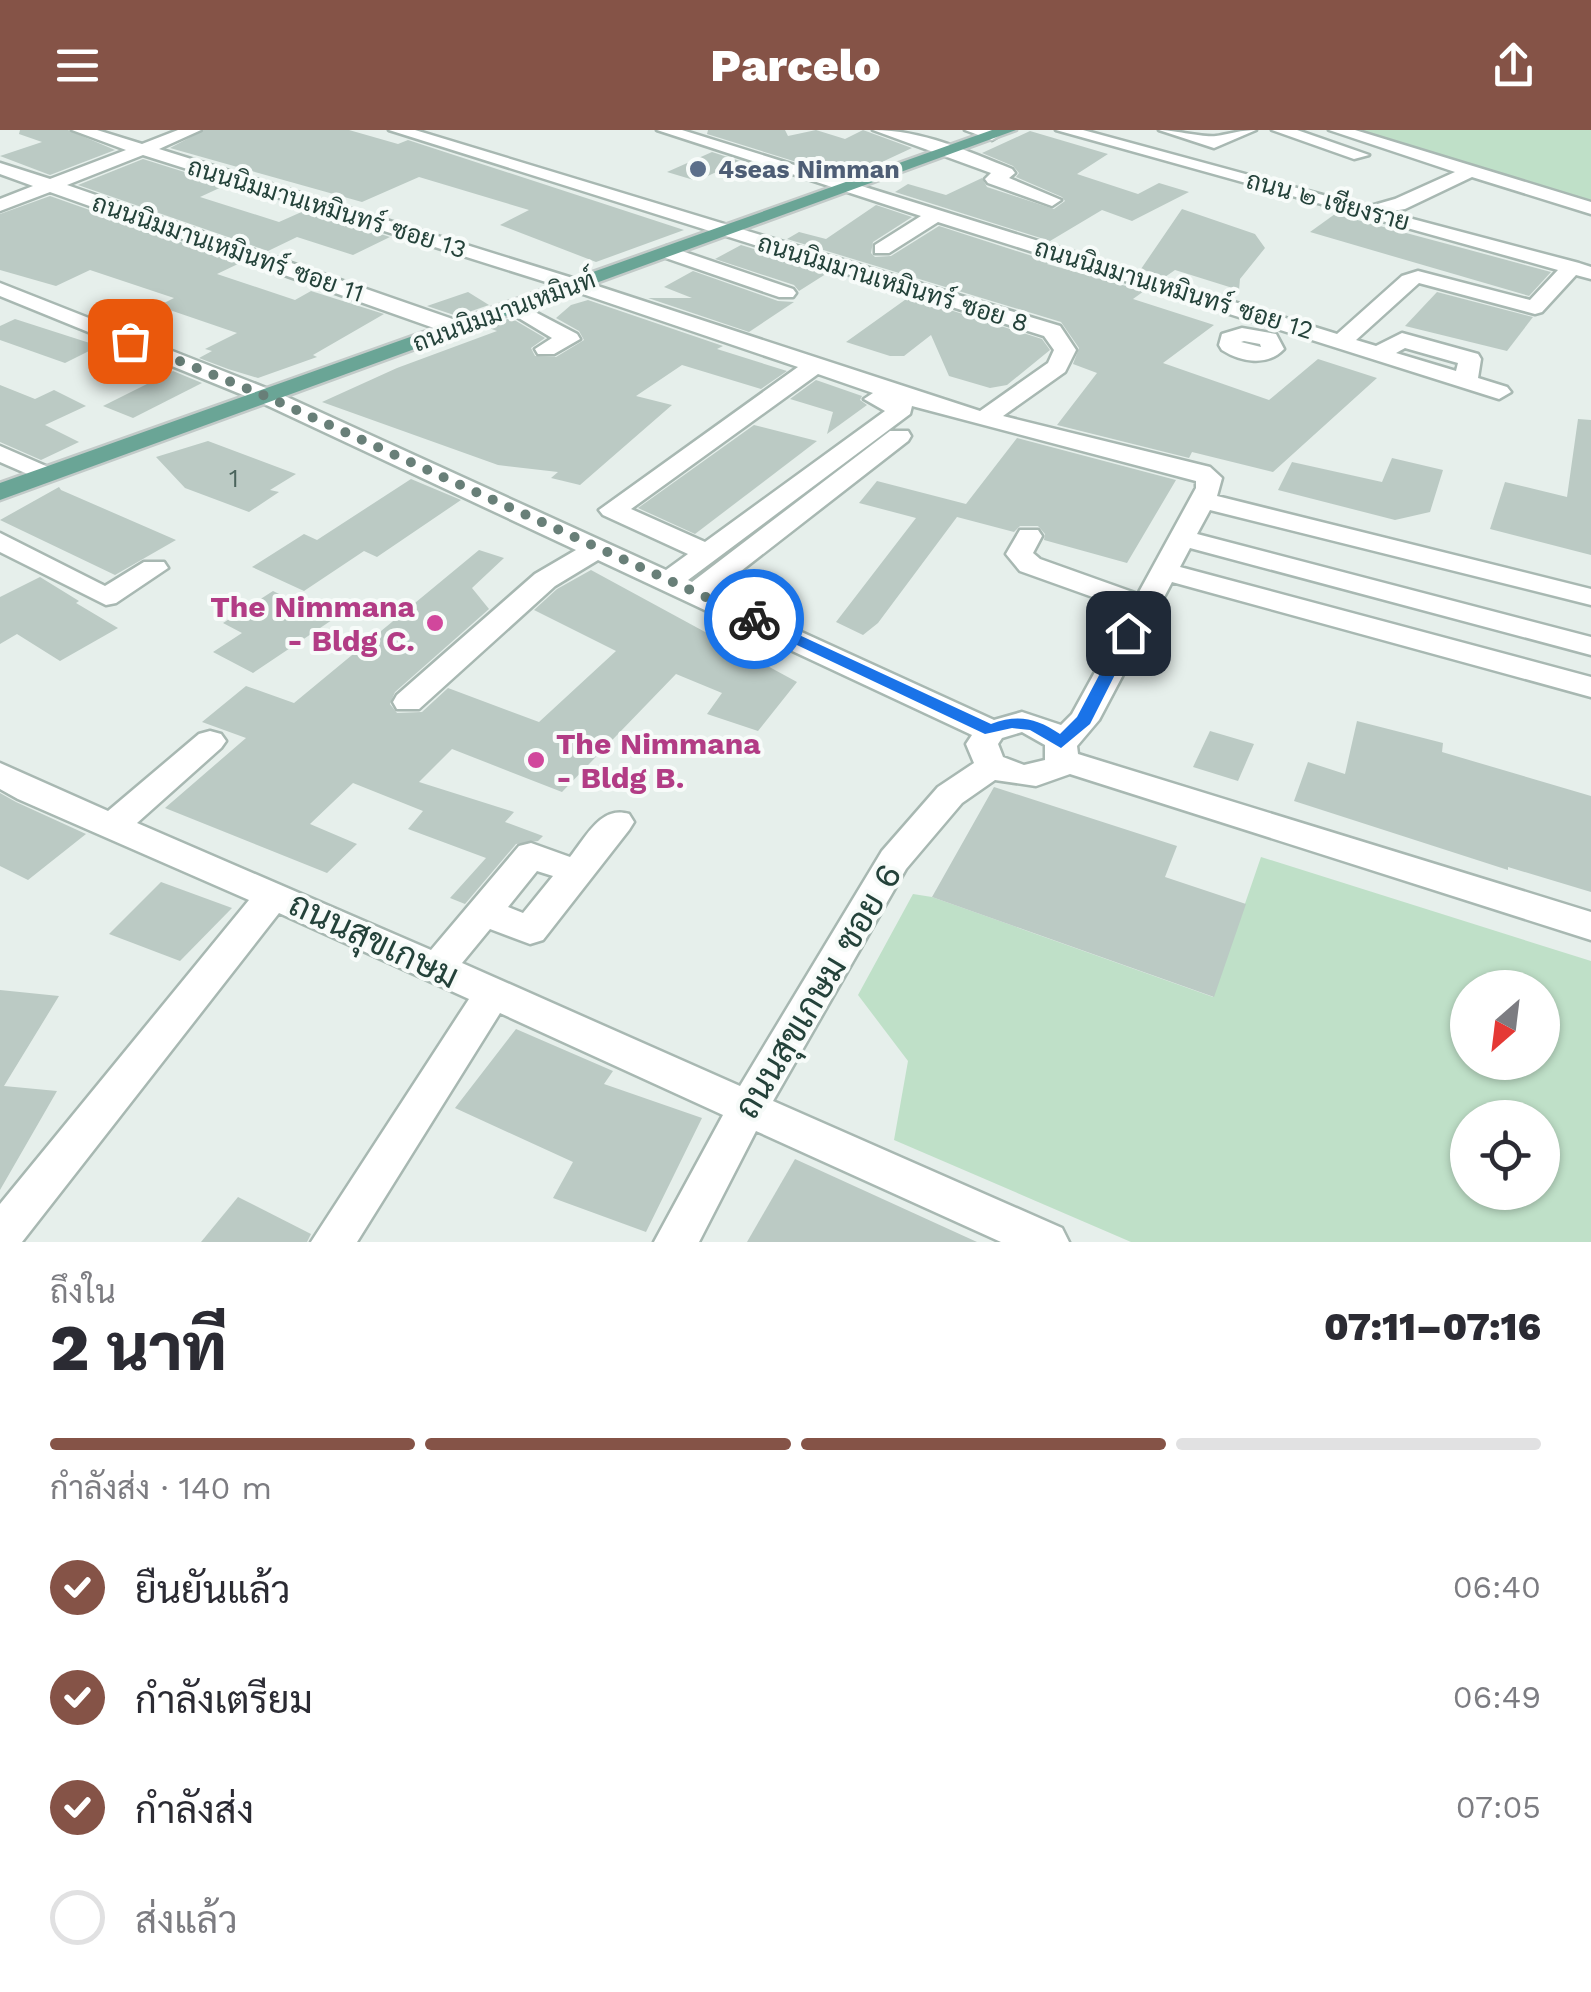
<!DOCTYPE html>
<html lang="th">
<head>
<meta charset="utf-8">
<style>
  body { margin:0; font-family:"Work Sans",Sarabun,sans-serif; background:#f2f2f3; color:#2b2b33; height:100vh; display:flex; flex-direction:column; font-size:38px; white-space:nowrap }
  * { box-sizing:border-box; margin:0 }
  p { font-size:32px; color:#7c7c81 }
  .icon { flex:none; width:55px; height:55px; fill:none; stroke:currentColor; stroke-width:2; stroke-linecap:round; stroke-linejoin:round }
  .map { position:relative; height:1112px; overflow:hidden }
  .drawer { display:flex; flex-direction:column; background:#fff; flex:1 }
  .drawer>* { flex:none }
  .needle { width:65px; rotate:208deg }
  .tools { position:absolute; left:1450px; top:840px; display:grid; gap:20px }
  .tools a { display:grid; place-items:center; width:110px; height:110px; border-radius:50%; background:#fff; box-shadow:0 2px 8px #0004; font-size:50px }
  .pin { position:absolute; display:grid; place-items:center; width:85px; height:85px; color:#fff; margin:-42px; border-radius:20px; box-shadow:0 5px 15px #0006 }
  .courier { position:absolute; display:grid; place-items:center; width:100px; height:100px; margin:-50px; border:8px solid #1a73e8; border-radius:50%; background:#fff; color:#222; box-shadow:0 2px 12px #0007 }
  .head em { font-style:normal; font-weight:800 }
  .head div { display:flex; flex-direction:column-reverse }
  .head { display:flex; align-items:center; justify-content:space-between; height:170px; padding:0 50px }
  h1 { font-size:65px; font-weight:800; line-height:75px }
  .bar { display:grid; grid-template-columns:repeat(4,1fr); gap:15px 10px; align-content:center; height:120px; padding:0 50px }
  .bar i { height:12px; border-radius:8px; background:#e1e1e2 }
  .bar .selected { background:#855347 }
  .bar p { grid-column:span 4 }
  ol { padding:0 50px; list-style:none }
  li { display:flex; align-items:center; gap:30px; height:110px }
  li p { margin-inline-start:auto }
  li .icon { padding:10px; border-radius:50%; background:#855347; color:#fff; stroke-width:4 }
  li:last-child { color:#7c7c81 }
  li i { width:55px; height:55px; border:5px solid #e1e1e2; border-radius:50% }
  header { display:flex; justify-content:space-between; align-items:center; height:130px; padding:0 50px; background:#855347; color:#fff; font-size:45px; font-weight:800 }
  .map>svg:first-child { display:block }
  .green { fill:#bfe0c8; fill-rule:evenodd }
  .building { fill:#bbcac4 }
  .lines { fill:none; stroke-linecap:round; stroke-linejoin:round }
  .minor-casing { stroke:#a8b8b2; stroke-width:5 }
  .major-casing { stroke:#c2cac8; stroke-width:5 }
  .minor { fill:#fff; fill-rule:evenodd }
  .major { fill:#6aa596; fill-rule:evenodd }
  .route { fill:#1a73e8 }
  .done { stroke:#687f78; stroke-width:10; stroke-dasharray:0 18 }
  .service-dot { fill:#5c6f8a; stroke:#f7fbf9; stroke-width:4 }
  .hotel-dot { fill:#d1479c; stroke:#f7fbf9; stroke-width:4 }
  .labels { text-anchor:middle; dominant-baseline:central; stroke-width:8; stroke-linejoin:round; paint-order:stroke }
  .far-service-label { font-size:25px; font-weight:bold; fill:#4e5e75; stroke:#f7fbf9; text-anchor:start }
  .far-street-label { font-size:25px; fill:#24423a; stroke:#f7fbf9 }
  .number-label { font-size:25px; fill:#4a645c }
  .hotel-label { font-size:30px; font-weight:bold; fill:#b23c85; stroke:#f7fbf9; text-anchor:end }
  .near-street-label { font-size:35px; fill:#24423a; stroke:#f7fbf9 }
</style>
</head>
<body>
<header><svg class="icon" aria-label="menu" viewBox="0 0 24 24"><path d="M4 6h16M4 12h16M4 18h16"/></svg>Parcelo<svg class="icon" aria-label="share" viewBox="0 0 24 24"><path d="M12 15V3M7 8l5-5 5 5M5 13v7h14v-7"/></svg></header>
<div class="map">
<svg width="1591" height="1112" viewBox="0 0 1591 1112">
  <rect width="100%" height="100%" fill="#e6efeb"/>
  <g class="green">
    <polygon points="1359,0 1591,0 1591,71"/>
    <path d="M1261,727L1591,831V1112H1131L894,1010L908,931L858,865L913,764L932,767L1213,867ZM1468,858H1542V932H1468ZM1468,988H1542V1062H1468Z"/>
  </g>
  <g class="building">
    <polygon points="20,0 68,0 115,20 50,45 0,26 42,12 19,4"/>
    <polygon points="204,0 349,0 398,14 408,10 684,100 596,132 500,95 529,80 419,47 362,72 170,18"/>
    <polygon points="708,0 785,0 788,6 816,0 845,9 863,0 912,18 854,45 825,36 819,39 707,4"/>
    <polygon points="1030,1 1108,24 1077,44 1138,64 1159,53 1189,62 1132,91 1102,80 1050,111 895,62 908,54 946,65 982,48 987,57 1054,79 1065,71 1062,67 1016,47 1019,43 1013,36 982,23"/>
    <polygon points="712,22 740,31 697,51 667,42"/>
    <polygon points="143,29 226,55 200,67 279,92 306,80 390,107 353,125 297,107 268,121 78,55"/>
    <polygon points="50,66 240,133 217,144 295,170 311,161 384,184 313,225 317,227 258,248 228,239 199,228 212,221 205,219 237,203 158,176 174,168 90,140 56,156 0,140 0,84"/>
    <polygon points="876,75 912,87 873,112 871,123 875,127 891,126 939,96 1051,132 1047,134 1144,161 1133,169 1214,195 1163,233 1269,270 1318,229 1377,248 1273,342 1192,322 1189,328 1057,295 1097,243 1073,234 1079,218 1061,192 787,109 799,102 826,109"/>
    <polygon points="1182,79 1255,104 1265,118 1240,149 1239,160 1175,140 1165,147 1141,139"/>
    <polygon points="1335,84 1466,119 1551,142 1529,166 1310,102"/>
    <polygon points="741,115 829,142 799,161 794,155 715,129"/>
    <polygon points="693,141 778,171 794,172 749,202 648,168 692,168 664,157"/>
    <polygon points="468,162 489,175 457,186 427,176"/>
    <polygon points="1437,162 1533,187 1507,221 1405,196"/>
    <polygon points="909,167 1042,209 1050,220 1007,255 990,258 949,246 931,205 904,226 890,226 846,212"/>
    <polygon points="588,170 723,216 717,219 787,241 761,259 682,235 636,266 672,275 580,355 551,348 558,342 498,335 322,272 397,238 497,201 486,197 511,188 545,208 531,218 535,226 556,227 584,210 579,201 556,188 571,175"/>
    <polygon points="15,189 99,216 65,233 0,210 0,196"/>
    <polygon points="173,241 202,253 133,288 103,276"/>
    <polygon points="816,250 862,266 860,270 867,275 827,304 833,282 790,269"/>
    <polygon points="0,255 35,269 54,260 86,276 45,295 79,312 41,330 0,312"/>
    <polygon points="1578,289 1591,290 1591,425 1490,399 1505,352 1567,367"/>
    <polygon points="754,295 817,311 695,404 638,378"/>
    <polygon points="1017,308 1176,350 1127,433 1044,410 1045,404 1038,396 1020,396 1014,402 957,387 878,493 863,505 836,492 916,388 859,373 877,351 966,374"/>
    <polygon points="208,311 296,344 270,360 279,362 249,382 185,358 156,327"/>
    <polygon points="1392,328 1443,340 1430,382 1395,390 1278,360 1292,332 1382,352"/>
    <polygon points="411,349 461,370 377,427 364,421 304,461 252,437 304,404 317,410"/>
    <polygon points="59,357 61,360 176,410 115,445 0,390"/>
    <polygon points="479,420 504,428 472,458 489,479 395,562 390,574 397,583 422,582 448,558 539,592 616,521 534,480 557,459 591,440 797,552 758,601 707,584 722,563 676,544 562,662 452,619 419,652 514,682 505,692 543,706 538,711 516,714 465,774 450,768 486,728 408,699 423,681 353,653 310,694 357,714 327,743 165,678 246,608 202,592 246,556 294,573"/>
    <polygon points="40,447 79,471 76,473 118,498 60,531 17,504 0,514 0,467"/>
    <polygon points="273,461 332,490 253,543 213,522 242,503 223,493"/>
    <polygon points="1357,591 1443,613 1442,622 1591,666 1591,762 1508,737 1508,740 1294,671 1308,632 1345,644"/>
    <polygon points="1210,601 1254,614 1238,651 1193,637"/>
    <polygon points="994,657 1177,716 1165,747 1246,774 1214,867 932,767"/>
    <polygon points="0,663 16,672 86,704 28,750 0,736"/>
    <polygon points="161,752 232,778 180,831 109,804"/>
    <polygon points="0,860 59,866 4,956 57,961 0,1060"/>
    <polygon points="516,899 613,941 604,954 702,988 646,1102 553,1068 573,1032 455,978"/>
    <polygon points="795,1029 977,1112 747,1112"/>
    <polygon points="238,1067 311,1104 307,1112 201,1112"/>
  </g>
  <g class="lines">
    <defs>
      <g id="minor">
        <path d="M72,0H97L142,14L178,0H201L159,19L582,151L980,281L1048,233L1054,220L1044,206L389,0H415L1060,196L1076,220L1065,242L1003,286L1210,337L1222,348L1217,366L1591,459V475L1210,380L1197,404L1591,507V525L1190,418L1180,437L1591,547V567L1172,452L1099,590L1077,616L1078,624L1591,782V810L1070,644L1036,656L995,650L962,673L906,739L773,971L1062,1098L1069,1112H1001L756,1001L699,1112H654L723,985L500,883L357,1112H311L469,869L279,783L22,1112H0V1074L249,770L18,669L0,659V633L108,681L199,604L210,601L221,604L226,611L221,618L137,693L431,820L519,716L531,713L570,727C586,707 601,675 629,684L634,692L629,700L543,810L530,814L490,799L462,833L740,956L882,721L938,657L974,633L966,614L972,605L598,430L555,456L419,579H397L393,572L397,565L535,444L576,420L260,272L0,166V153L276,262L666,440L688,424L603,385L599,380L798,237L568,159L143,25L67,55L464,193L467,198L464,203H448L50,62L0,81V69L33,56L0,44V33L50,49L126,20ZM818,244L873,263L864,269L885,281L705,412L631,379ZM912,276L1196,351V358L1138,464L1040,429L1033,423L1042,406L1038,400H1020L1006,424L1020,441L1129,480L1072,584L1061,595L1022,582L994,590L714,462L908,311L911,306L908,301H890L692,452L688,450L910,284ZM1022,602L1045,615V630L1024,635L1003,627L998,614L1002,608ZM537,741L553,746L523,783L508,777Z"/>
        <path d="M657,0H682L1337,204L1402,146L1418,141L1530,170L1558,140L1056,0H1083L1367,77L1395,69L1455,42L1329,0H1355L1591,72V84L1472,47L1405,79L1386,82L1579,133L1591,137V149L1576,145L1542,182L1535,184L1419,153L1356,210L1376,216L1402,203L1478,224L1481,229L1478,248L1507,257L1511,262L1499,269L938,92L889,123H875V115L921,86ZM1405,218L1458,233L1456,241L1396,223Z"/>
        <path d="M873,0C922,0 967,21 1012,39L1015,43L1009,48L1061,70L1052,76L988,53L985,49L991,43Z"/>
        <polygon points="965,0 993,0 1000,5 992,10"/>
        <path d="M1159,0C1174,0 1205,8 1216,6C1230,4 1241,0 1256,0L1214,18Z"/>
        <polygon points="1272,0 1297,0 1369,25 1354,29"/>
        <polygon points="667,116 793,159 796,163 793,167 779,167 660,126 657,122"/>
        <polygon points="514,171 577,204 580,209 554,224 538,224 535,219 552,208 507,181 504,177"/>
        <path d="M1242,198L1276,204L1284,219C1267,237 1241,232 1222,220L1219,215L1222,204ZM1244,211L1260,214L1261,217L1241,212Z"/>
        <polygon points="0,316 55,340 58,345 46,352 0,332"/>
        <polygon points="0,403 105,456 144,432 164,432 168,438 116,473 106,475 0,422"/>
      </g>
      <polygon id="major" points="992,0 1016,0 0,370 0,353"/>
    </defs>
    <use href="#minor" class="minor-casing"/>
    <use href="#major" class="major-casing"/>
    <use href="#minor" class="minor"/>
    <use href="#major" class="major"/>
  </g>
  <path class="route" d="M754,484L991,594C1018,584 1036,588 1060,604L1077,587L1123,500L1136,503L1090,594L1061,618L1030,600L1012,598L985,604L748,492V486Z"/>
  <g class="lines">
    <polyline class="done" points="130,211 268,267 754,489"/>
  </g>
  <circle class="service-dot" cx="698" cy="39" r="10"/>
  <g class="hotel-dot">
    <circle cx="435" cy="493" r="10"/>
    <circle cx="536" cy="630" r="10"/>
  </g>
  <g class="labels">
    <g class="far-service-label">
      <text x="718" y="39">4seas Nimman</text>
    </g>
    <g class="far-street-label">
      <text transform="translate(1328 71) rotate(15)">ถนน ๒ เชียงราย</text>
      <text transform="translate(327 78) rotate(17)">ถนนนิมมานเหมินทร์ ซอย 13</text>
      <text transform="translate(228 118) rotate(19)">ถนนนิมมานเหมินทร์ ซอย 11</text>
      <text transform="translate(893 153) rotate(17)">ถนนนิมมานเหมินทร์ ซอย 8</text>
      <text transform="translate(1174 159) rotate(17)">ถนนนิมมานเหมินทร์ ซอย 12</text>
      <text transform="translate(504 181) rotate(-20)">ถนนนิมมานเหมินท์</text>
    </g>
    <g class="number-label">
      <text x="234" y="348">1</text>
    </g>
    <g class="hotel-label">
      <text x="415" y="476">The Nimmana<tspan x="415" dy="34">- Bldg C.</tspan></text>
      <text x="556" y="613" text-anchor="start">The Nimmana<tspan x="556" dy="34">- Bldg B.</tspan></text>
    </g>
    <g class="near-street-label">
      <text transform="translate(374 810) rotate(25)">ถนนสุขเกษม</text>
      <text transform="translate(818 861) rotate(-59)">ถนนสุขเกษม ซอย 6</text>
    </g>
  </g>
</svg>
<div class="tools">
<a><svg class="needle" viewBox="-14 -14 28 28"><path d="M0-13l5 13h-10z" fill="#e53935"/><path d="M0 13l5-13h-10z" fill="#7c7c81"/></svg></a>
<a><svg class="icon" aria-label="locate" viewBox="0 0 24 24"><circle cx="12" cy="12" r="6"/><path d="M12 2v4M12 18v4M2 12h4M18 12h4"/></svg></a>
</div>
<div class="pin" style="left:130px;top:211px;background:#ea580c"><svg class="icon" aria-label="bag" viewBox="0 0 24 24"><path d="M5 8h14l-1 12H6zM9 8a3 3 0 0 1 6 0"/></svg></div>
<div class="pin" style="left:1128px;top:503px;background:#1f2937"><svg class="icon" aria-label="home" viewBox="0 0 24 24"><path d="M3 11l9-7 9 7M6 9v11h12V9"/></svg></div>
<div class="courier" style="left:754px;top:489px"><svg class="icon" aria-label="bike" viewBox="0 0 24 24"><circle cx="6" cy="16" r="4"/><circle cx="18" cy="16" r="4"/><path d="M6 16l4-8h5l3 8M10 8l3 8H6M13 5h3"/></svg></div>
</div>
<section class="drawer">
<div class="head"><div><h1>2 นาที</h1><p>ถึงใน</p></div><em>07:11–07:16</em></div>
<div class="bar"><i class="selected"></i><i class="selected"></i><i class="selected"></i><i></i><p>กำลังส่ง · 140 m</p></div>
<ol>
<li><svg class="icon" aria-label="check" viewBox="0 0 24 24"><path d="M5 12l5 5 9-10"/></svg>ยืนยันแล้ว<p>06:40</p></li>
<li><svg class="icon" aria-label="check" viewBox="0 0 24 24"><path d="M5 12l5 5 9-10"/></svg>กำลังเตรียม<p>06:49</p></li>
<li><svg class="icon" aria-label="check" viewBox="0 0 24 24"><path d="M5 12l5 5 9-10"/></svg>กำลังส่ง<p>07:05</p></li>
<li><i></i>ส่งแล้ว</li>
</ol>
</section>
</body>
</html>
